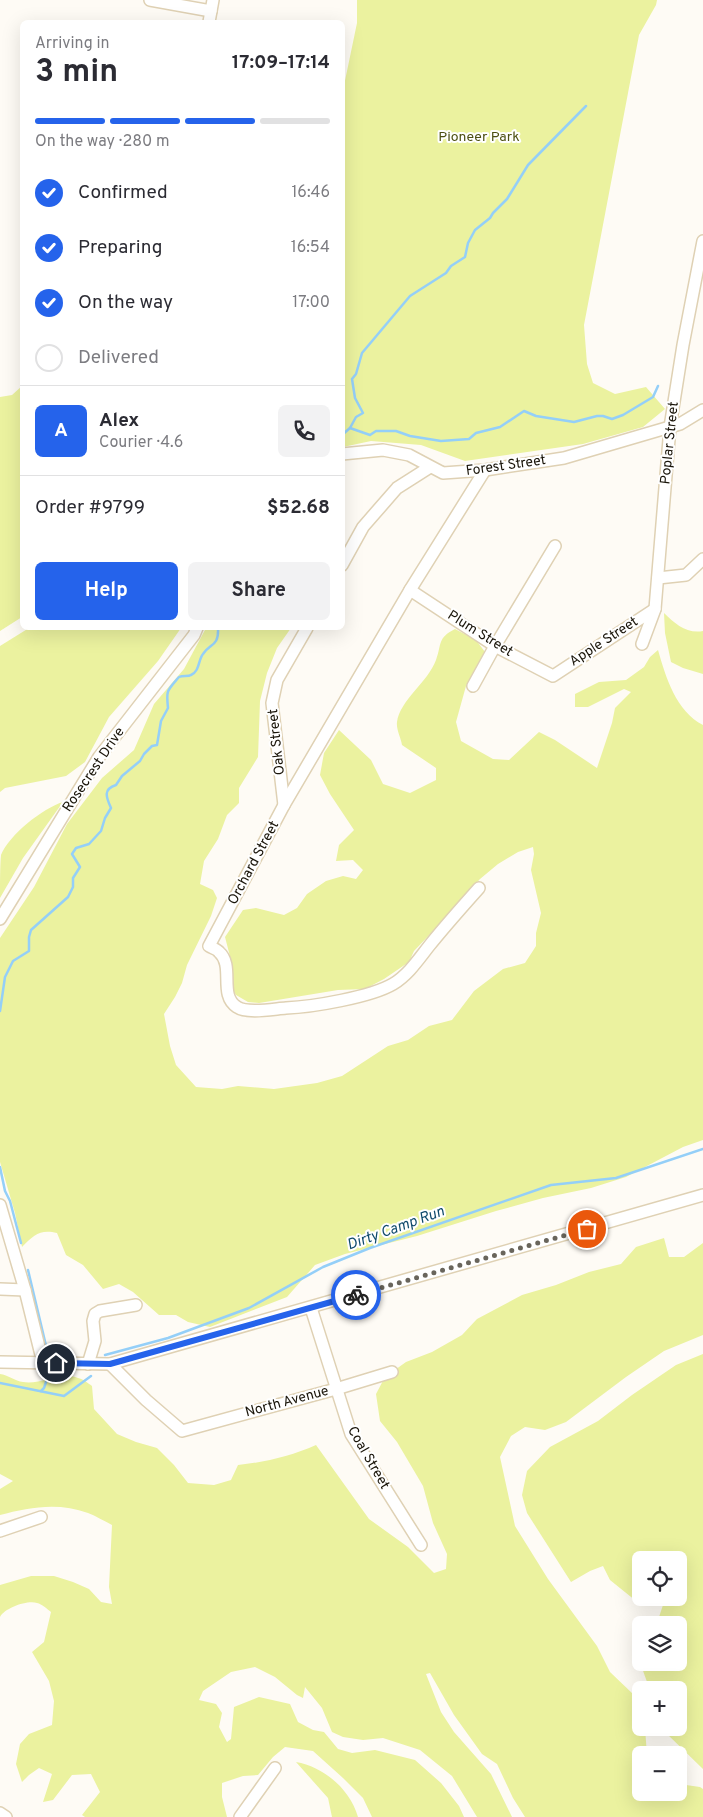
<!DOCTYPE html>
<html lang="en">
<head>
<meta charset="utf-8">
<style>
  body { margin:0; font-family:Overpass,sans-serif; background:#f2f2f3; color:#2b2b33; height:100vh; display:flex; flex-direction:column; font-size:19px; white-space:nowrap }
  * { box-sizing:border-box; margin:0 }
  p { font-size:16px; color:#7c7c81 }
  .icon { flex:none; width:28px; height:28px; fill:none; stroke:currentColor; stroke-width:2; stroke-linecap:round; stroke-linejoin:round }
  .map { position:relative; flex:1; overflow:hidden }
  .details { position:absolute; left:20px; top:20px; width:325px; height:610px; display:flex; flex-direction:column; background:#fff; border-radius:8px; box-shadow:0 5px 20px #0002 }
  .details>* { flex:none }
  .tools { position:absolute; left:632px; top:1551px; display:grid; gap:10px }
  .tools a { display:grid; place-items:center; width:55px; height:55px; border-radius:8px; background:#fff; box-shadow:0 5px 20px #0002; font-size:25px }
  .pin { position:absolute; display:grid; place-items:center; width:42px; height:42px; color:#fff; margin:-21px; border:2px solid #fff; border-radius:50%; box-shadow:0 1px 5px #0007 }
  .courier { position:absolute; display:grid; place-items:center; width:50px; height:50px; margin:-25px; border:4px solid #2563eb; border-radius:50%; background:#fff; color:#222; box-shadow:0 1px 6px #0007 }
  .summary em { font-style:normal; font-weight:700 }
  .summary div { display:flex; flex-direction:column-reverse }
  .summary { display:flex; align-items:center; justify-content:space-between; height:85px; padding:0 15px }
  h1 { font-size:32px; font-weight:700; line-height:38px }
  .bar { display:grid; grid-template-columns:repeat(4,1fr); gap:8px 5px; align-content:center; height:60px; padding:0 15px }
  .bar i { height:6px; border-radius:4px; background:#e1e1e2 }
  .bar .active { background:#2563eb }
  .bar p { grid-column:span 4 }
  .line { display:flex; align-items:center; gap:12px; padding:0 15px; border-top:1px solid #e1e1e2 }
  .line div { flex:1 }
  .round { display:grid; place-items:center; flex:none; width:52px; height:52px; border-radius:8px; background:#f2f2f3 }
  ol { padding:0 15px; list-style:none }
  li { display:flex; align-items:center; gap:15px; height:55px }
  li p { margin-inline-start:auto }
  li .icon { padding:5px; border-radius:50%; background:#2563eb; color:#fff; stroke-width:4 }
  li:last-child { color:#7c7c81 }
  li i { width:28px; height:28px; border:2px solid #e1e1e2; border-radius:50% }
  .button { display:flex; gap:10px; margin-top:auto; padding:10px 15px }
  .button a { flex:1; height:58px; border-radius:8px; background:#2563eb; color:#fff; font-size:20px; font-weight:700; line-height:58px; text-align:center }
  .button a+a { background:#f2f2f3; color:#2b2b33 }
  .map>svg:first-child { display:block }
  .green { fill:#ebf29f; fill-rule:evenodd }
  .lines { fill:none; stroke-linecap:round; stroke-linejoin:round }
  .stream { stroke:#94cff8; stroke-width:2.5 }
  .minor-casing { stroke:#dfd1b4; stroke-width:14 }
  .minor { stroke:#fff; stroke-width:11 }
  .done { stroke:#69655c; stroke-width:5; stroke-dasharray:0 9 }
  .route { stroke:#2563eb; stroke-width:6 }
  .labels { text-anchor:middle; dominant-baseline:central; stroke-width:4; stroke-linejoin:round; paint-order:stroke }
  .park-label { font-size:14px; fill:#4d5013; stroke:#fff }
  .street-label { font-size:14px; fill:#191409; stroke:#fff }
  .water-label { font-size:15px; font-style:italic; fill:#0e496b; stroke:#fff }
</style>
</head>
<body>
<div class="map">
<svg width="703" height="1817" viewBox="0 0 703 1817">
  <rect width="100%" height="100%" fill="#fefbf5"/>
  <g class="green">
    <polygon points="357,0 657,0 656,5 639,35 584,325 587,364 593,383 615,394 646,387 665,409 643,427 583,444 465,461 421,445 371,441 343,447 342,95 357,23"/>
    <polygon points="22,386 22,617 0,631 0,397 12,395"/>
    <path d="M664,613C675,624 687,634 703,631V674L683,668L671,662L665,633Z"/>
    <polygon points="29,628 181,628 158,661 109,717 85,762 66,776 5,788 0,792 0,646"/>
    <path d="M206,628H291L277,648L267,673L260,701L258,757L239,788V803L227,815L218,839L204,861L200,884L213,890L217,898L211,916L187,965L182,983L175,997L164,1014L170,1046L176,1065L196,1087L222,1089L238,1086L274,1089L317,1083L342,1076L388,1046L408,1040L429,1026L452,1020L474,991L503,969L525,963L536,946V933L541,913L531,870L534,854L533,847L518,852L498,864L480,879L469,891L456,907L414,951L409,962L384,979L365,989L338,990L259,1003L248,1002L236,995L232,988L233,968L225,937L243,910L256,908L284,915L297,908L307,894L326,881L343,876L356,879L363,870L353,860L336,861L339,845L354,830L330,794L320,775L324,753L339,730L371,760L383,784L410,793L436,780V768L402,745C401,738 396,729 397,722C400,700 428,682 436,660C442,644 437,638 455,629L476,640L485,652L466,686L456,722L461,741L493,759L509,760L539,732L555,740L597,768L612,723L615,708L631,692L624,689L588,707H575V694L599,682L626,680L644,667L650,657L658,650C666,678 676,711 703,725V1140L683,1147L626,1177L591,1188L543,1198L496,1211L417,1236L345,1254L315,1265L287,1297L210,1327L188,1322L176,1315H159L133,1292L119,1284L103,1289L83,1265L66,1255L57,1233C40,1229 34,1235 22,1247L15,1213L0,1162V938L34,887L67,824L102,778L134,750L154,704L184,669Z"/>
    <path d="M63,802L23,858L0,898C0,887 0,864 1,855C9,835 43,808 63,802Z"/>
    <path d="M664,1238L669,1257H684L703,1243V1335L664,1351L626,1377L566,1422L545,1430L525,1427L511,1436L500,1457L515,1526L548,1579L597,1646L610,1672L633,1694L641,1710V1728H645L647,1755H641V1792H679V1784L700,1787L703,1789V1817H525L513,1798L497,1764L482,1754L454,1715L430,1673L426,1674L441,1712L454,1732L491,1774L512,1817H477L452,1776L420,1750L383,1738L363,1740L343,1737L332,1732L322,1708L305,1687L303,1698L297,1695L275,1677L255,1667L231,1672L203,1691L199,1700L216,1704L222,1713L219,1727L227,1742L231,1739L234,1707L259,1697L290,1704L298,1722L313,1730L324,1732L338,1749L352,1753L375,1750L415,1760L441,1783L459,1806L464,1817H372L363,1798L343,1778L313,1751L285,1747L273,1757L258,1775L243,1776L222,1783V1797L227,1817H85L82,1815L100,1792L91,1774L72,1775L53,1800L43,1802L52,1774L39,1768L29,1775L22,1782L16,1764L20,1744L29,1734L52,1725L54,1701L49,1681L32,1652L44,1642L51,1612C47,1609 42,1604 37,1603C27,1600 5,1608 0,1617V1585L31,1576H54L73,1582L89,1589L101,1602L112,1604L109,1587L112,1525C104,1521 96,1516 88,1513C59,1502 29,1507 0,1515V1489L13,1481L0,1474V1374C8,1375 15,1381 23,1382C41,1385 61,1371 78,1378C83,1379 88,1383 92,1386L94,1409L117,1434L136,1442L157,1448L174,1465L188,1483L214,1485L231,1480L238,1465C266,1462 291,1456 316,1445L369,1519L408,1547L434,1573L446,1569L447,1554L433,1523L423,1486L397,1442L380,1421L376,1394L385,1377L406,1362L432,1352L462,1335L477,1319L522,1295L556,1285L589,1272L621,1264L636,1247Z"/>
    <path d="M703,1354V1769L666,1733L664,1728H679V1690H650C643,1670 631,1643 635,1622L659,1617L663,1605H641L610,1580L603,1566L590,1571L571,1582L527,1513L522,1495L527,1471L550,1447L598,1421L632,1395L676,1365ZM641,1560H679V1598H641ZM641,1625H679V1662H641Z"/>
    <path d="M296,1762C324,1767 350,1789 358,1817H332L328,1798Z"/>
  </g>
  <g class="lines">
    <g class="stream">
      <polyline points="350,428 370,435 376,431 396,431 410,436 441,441 469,439 476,433 500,427 524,411 536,416 574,422 597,416 603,416 612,419 623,415 653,397 658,386"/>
      <polyline points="342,435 350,428 356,417 363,413 355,398 352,379 356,374 362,353 410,296 446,273 451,266 465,257 468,243 475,230 490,218 493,213 507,199 528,165 586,106"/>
      <path d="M0,1011L5,977L13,961L29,951V937L31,930L68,897L73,887V878L80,867L72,854L76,848L89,844L101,831L105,818L111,808C106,797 103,789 116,785L122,776L140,761L144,754L152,746L157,745L161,721L168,708C166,690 167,691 179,677C183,675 188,677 191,675C200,671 198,660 203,654C210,643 219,647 218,628"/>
      <polyline points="0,1167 5,1191 10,1201 21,1243"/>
      <polyline points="28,1270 48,1354"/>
      <polyline points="105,1355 168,1338 249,1308 323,1267 370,1248 551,1185 616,1178 703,1149"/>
      <polyline points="0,1383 64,1396 91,1376"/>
      <polyline points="41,1391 44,1388 50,1370"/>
    </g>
    <defs>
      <g id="minor">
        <polyline points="150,0 211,11"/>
        <polyline points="209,22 213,0"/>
        <polyline points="342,454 383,450 409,455 443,473 485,470 564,458 680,424 703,410"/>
        <polyline points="342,565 363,527 397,488 430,467"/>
        <polyline points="658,578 686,575 703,559"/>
        <polyline points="410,590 495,646 553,676 655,609"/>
        <polyline points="642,644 655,609 670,427 683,345 703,241"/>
        <polyline points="473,686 495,646 555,546"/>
        <polyline points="284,805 272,703 277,680 307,628"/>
        <path d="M479,888C462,907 445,926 429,946C418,960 408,975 393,984C371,997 312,1007 286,1008C273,1009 247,1014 237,1007C218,995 235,966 219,952C217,949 212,948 209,946L284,805L410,590L485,470"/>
        <polyline points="0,919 99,757 194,635 197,628"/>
        <polyline points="0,1205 25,1290 43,1363"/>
        <polyline points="0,1289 25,1290"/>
        <polyline points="311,1308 351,1434 421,1545"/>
        <polyline points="0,1362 110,1364 703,1195"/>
        <polyline points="88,1364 95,1341 93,1321 95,1314 100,1311 136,1305"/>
        <polyline points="110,1364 146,1400 182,1431 336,1389 392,1372"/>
        <polyline points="0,1531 41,1517"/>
        <polyline points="0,1813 6,1817"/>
        <polyline points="240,1817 275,1768"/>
      </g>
    </defs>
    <use href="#minor" class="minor-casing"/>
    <use href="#minor" class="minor"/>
  </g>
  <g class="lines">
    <polyline class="done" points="356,1295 587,1229"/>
    <polyline class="route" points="56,1363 110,1364 356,1295"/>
  </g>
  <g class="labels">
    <g class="park-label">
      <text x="479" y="137">Pioneer Park</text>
    </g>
    <g class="street-label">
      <text transform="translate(670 443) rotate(-84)">Poplar Street</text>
      <text transform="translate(506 466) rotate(-8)">Forest Street</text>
      <text transform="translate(480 634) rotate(32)">Plum Street</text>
      <text transform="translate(604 642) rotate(-33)">Apple Street</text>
      <text transform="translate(277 742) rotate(-96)">Oak Street</text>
      <text transform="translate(94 770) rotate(-56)">Rosecrest Drive</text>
      <text transform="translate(254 863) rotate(-62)">Orchard Street</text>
      <text transform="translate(287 1402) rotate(-15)">North Avenue</text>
      <text transform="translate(368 1458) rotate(60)">Coal Street</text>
    </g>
    <g class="water-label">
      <text transform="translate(396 1229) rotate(-20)">Dirty Camp Run</text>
    </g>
  </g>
</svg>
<div class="tools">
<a><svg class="icon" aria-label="locate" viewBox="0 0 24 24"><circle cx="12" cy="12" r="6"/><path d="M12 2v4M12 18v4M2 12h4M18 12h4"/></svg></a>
<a><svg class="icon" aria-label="layers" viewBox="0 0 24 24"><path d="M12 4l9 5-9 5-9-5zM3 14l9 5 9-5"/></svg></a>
<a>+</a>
<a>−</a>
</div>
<div class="pin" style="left:587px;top:1229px;background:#ea580c"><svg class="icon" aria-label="bag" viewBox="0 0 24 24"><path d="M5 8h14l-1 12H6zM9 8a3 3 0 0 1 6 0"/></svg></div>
<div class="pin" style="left:56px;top:1363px;background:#1f2937"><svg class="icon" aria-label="home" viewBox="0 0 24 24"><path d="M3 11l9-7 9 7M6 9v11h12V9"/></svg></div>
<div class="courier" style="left:356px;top:1295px"><svg class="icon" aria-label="bike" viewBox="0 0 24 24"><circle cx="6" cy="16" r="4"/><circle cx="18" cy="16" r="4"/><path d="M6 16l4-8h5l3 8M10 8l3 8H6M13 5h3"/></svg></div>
<section class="details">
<div class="summary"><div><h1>3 min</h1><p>Arriving in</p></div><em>17:09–17:14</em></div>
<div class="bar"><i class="active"></i><i class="active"></i><i class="active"></i><i></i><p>On the way · 280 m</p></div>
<ol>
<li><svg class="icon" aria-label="check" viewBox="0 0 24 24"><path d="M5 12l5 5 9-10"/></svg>Confirmed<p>16:46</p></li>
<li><svg class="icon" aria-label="check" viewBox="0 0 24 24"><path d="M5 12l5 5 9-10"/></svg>Preparing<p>16:54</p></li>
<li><svg class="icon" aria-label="check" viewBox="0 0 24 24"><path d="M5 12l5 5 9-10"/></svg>On the way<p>17:00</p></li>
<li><i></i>Delivered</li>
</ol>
<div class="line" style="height:90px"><b class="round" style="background:#2563eb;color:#fff">A</b><div><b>Alex</b><p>Courier · 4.6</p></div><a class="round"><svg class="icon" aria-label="phone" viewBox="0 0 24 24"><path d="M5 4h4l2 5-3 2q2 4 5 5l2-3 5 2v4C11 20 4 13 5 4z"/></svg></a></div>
<div class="line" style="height:65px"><div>Order #9799</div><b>$52.68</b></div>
<div class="button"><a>Help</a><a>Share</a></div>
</section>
</div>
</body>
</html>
